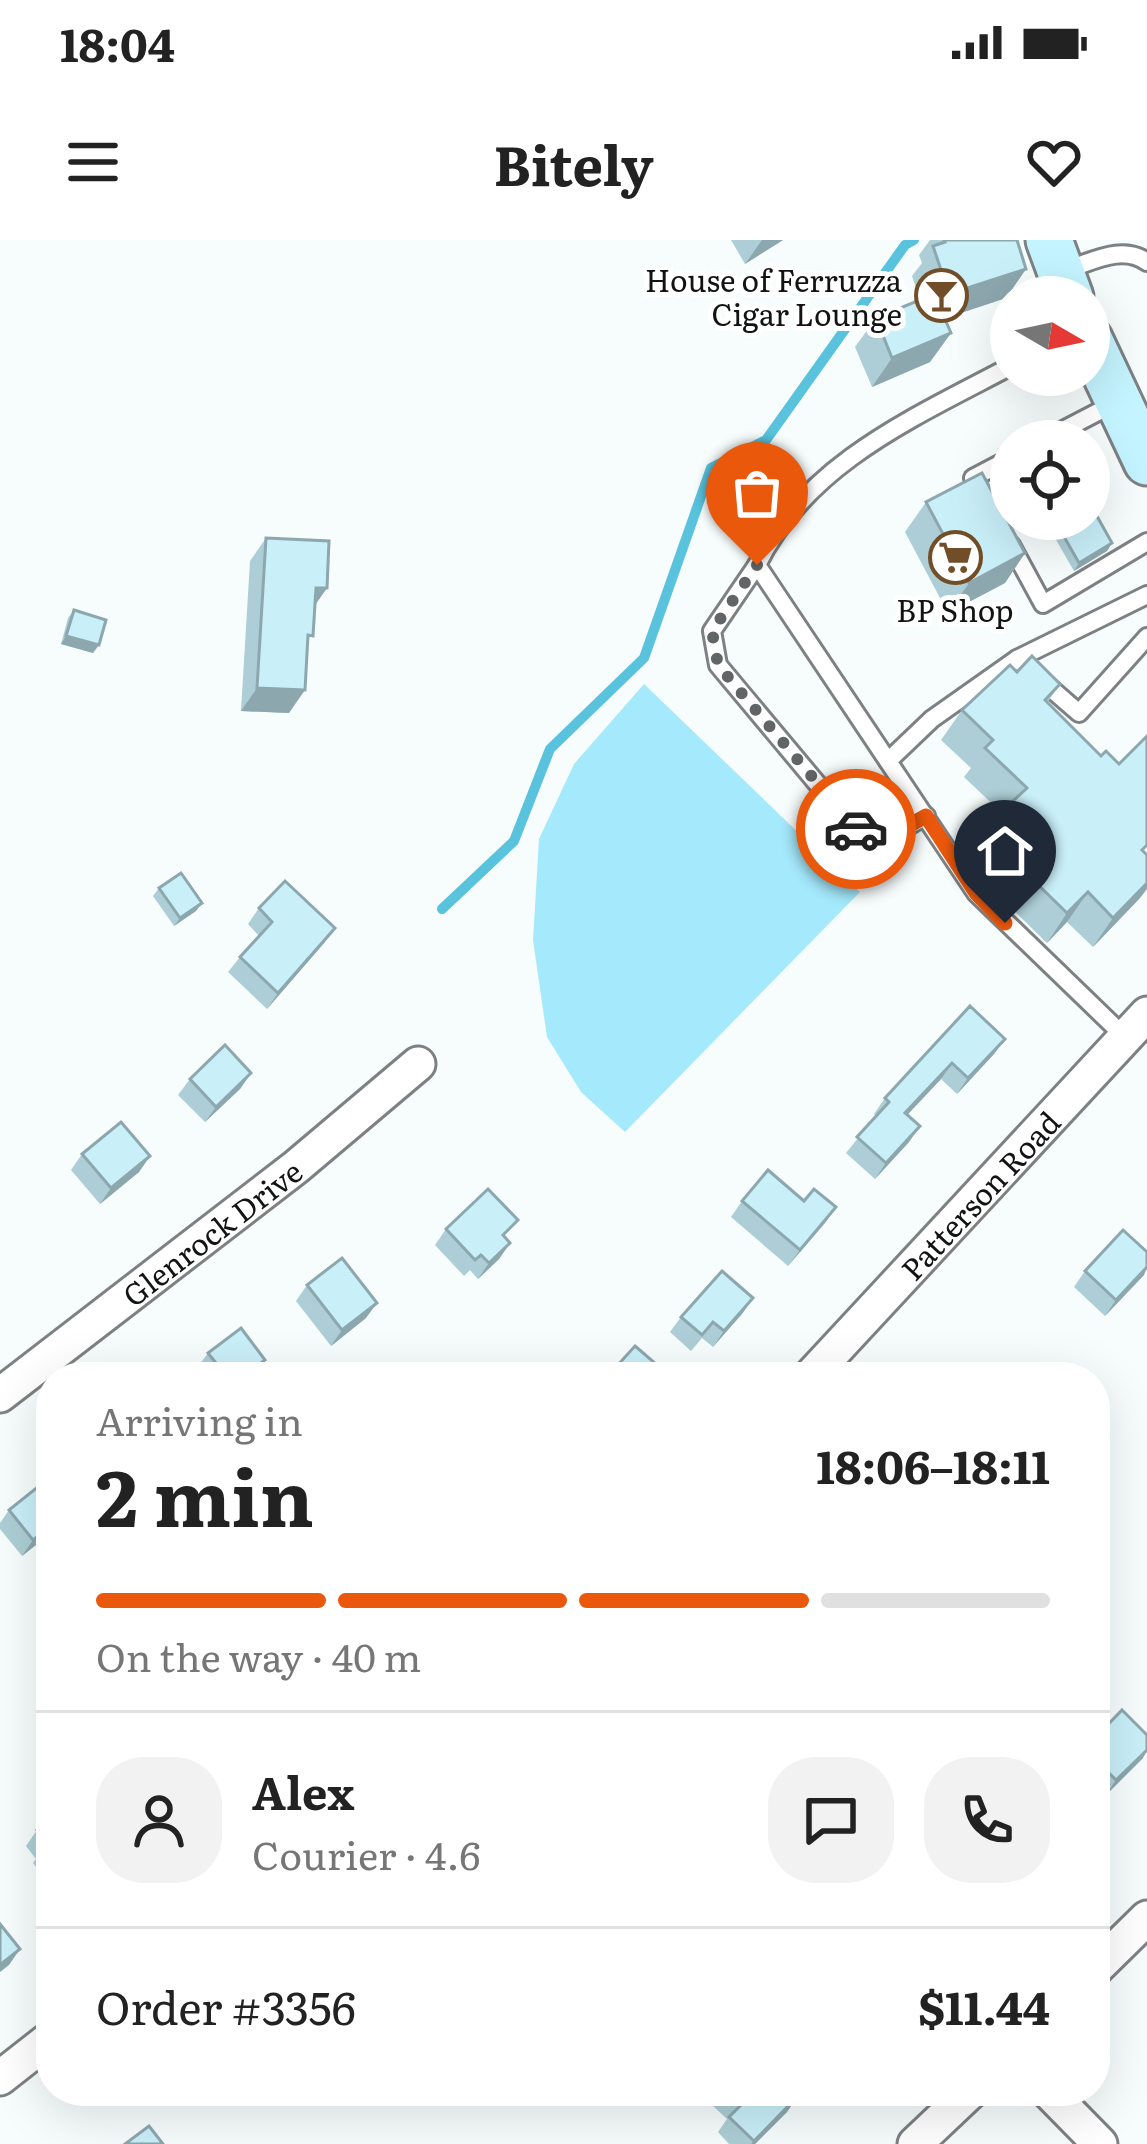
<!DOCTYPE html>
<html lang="en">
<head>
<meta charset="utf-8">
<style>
  body { margin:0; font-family:Literata,serif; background:#f2f2f2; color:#222; height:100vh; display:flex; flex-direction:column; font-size:45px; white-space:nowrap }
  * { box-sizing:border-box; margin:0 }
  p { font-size:39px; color:#767676 }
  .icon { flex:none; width:66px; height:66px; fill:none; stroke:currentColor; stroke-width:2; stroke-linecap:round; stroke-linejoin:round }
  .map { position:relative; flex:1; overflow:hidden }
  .drawer { position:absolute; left:36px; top:1122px; width:1074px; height:744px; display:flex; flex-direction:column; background:#fff; border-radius:48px; box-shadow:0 12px 48px #0002 }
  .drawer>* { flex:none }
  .needle { width:78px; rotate:99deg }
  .fabs { position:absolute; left:990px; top:36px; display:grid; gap:24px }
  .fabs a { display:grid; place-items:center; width:120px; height:120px; border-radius:50%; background:#fff; box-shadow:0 12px 48px #0002; font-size:60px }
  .pin { position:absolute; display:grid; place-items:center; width:102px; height:102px; color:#fff; margin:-123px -51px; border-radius:50% 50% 50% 0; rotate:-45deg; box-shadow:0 0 12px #0007 }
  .pin .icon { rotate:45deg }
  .courier { position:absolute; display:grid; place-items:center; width:120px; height:120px; margin:-60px; border:9px solid #ea580c; border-radius:50%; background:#fff; color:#222; box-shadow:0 3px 15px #0007 }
  .headline em { font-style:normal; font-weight:700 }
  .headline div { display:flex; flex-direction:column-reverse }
  .headline { display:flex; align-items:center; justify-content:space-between; height:204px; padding:0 60px }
  h1 { font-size:78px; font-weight:700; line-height:90px }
  .bar { display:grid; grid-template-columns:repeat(4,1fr); gap:18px 12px; align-content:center; height:144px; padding:0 60px }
  .bar i { height:15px; border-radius:9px; background:#e0e0e0 }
  .bar .active { background:#ea580c }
  .bar p { grid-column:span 4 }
  .line { display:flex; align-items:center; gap:30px; padding:0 60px; border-top:3px solid #e0e0e0 }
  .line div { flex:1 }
  .round { display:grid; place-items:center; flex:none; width:126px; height:126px; border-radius:48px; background:#f2f2f2 }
  .status { display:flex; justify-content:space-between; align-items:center; height:84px; padding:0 60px; background:#fff; direction:ltr }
  .status svg { height:33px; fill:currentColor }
  header { display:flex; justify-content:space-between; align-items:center; height:156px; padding:0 60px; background:#fff; font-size:54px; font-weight:700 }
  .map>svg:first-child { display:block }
  .green { fill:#a5e9fc }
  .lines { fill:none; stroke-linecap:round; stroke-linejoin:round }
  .stream { stroke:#59c2dd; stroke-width:10 }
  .lane-casing { stroke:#7e8183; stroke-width:22 }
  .street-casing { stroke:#7e8183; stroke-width:39 }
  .secondary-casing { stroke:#7e8183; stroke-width:51 }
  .lane { stroke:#fff; stroke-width:16 }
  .street { stroke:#fff; stroke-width:33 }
  .secondary { stroke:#c4f4ff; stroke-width:45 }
  .wall { fill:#adced6 }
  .shaded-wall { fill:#8da7ae }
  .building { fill:#c9eff9; stroke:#8da7ae; stroke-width:3 }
  .done { stroke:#626565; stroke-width:12; stroke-dasharray:0 21.6 }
  .route { stroke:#ea580c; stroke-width:15 }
  .labels { text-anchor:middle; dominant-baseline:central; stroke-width:10; stroke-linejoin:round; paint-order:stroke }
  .poi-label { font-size:30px; fill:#121313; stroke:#fff; text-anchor:end }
  .street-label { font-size:30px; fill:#121313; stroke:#fff }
</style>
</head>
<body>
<div class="status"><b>18:04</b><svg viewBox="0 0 49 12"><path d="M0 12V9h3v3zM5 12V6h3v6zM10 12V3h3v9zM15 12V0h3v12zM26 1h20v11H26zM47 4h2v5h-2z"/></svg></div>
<header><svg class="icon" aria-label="menu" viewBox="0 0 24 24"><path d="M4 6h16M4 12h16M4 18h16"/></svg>Bitely<svg class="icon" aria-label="heart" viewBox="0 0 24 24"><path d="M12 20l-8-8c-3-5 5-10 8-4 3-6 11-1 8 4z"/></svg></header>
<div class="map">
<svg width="1147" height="1904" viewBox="0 0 1147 1904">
  <rect width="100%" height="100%" fill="#f7fcfd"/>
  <polygon class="green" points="644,444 860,652 625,892 581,852 547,797 533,700 539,599 574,524"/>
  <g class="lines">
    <polyline class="stream" points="442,669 514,601 550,509 644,418 711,228 766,200 905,5 914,0"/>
    <defs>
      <g id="lane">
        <path d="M1065,30C1092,22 1122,4 1147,22"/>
        <path d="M1011,126C915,177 807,223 757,325L976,653L1125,797"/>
        <polyline points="1042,201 1117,162"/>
        <polyline points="977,246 973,238 1011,218"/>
        <polyline points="1011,305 1043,364 1147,302"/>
        <polyline points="757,325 712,391 718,425 855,589 885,599 926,576"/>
        <polyline points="1147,355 1017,419 1079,473 1147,397"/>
        <polyline points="888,521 932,479 1017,419"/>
      </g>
      <g id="street">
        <path id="s1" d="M810,1137L1147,774"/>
        <path id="s2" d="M0,1155L296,927L418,824"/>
        <polyline points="1095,1729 1147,1678"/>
        <polyline points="0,1838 51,1798"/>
        <polyline points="1048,1851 1100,1904"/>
        <polyline points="915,1904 971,1851"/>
      </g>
      <g id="secondary">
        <polyline points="1049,0 1070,57"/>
        <polyline points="1089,99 1147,222"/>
      </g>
    </defs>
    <use href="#lane" class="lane-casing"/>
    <use href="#street" class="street-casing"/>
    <use href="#secondary" class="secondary-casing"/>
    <use href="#lane" class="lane"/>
    <use href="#street" class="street"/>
    <use href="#secondary" class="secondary"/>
  </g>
  <g class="wall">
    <polygon points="731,0 783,0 745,24"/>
    <polygon points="930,0 1017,0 1026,29 1006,58 945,78 951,93 930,122 872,147 855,107 876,78 920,59 912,36 922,23 919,15"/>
    <polygon points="926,262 1025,313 1005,343 948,373 905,292"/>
    <polygon points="1044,279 1089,279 1112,303 1107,311 1074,331"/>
    <polygon points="266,298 327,348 315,364 307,405 289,473 241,471 250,321"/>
    <polygon points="74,370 93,413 61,404 68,378"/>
    <polygon points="1017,432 1060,444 1047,463 1146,614 1140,658 1093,707 1067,682 1047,703 1002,659 1019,635 988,605 996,594 993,591 1004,575 964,537 971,528 941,500 962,470"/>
    <polygon points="159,648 196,671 174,686 153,656"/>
    <polygon points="259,668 335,688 324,703 267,769 228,732 240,717 259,696 248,684"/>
    <polygon points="970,766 1005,799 994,814 957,854 941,839 907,875 909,902 875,939 846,913 876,876 874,874 885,858"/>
    <polygon points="251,833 240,849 205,882 178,855 190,839"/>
    <polygon points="82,914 150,916 139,932 100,964 71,930"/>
    <polygon points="742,961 804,961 836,967 788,1026 731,977"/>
    <polygon points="446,989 506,997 510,1003 499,1019 478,1039 470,1030 464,1036 435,1005"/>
    <polygon points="1085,1031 1144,1035 1105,1076 1074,1047"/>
    <polygon points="307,1045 366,1078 331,1106 296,1061"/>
    <polygon points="753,1058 713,1107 702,1098 691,1111 670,1092 681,1077"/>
    <polygon points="208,1113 265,1120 252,1137 203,1137 197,1128"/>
    <polygon points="9,1270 51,1293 22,1316 0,1289 0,1283"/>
    <polygon points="1095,1498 1143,1518 1105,1556 1095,1546"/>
    <polygon points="51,1580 51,1647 33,1623 36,1619 26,1606 37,1590"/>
    <polygon points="247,1851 266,1851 255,1860"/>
    <polygon points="722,1851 793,1851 798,1856 787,1872 755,1904 729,1904 718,1892 727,1879 712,1865"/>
  </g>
  <g class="shaded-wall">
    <polygon points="762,0 783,0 745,24"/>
    <polygon points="1026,29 1006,58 928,84 949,54"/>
    <polygon points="951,93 930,122 872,147 892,118"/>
    <polygon points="1112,303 1107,311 1074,331 1079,323"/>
    <polygon points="1025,313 1005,343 948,373 969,343"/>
    <polygon points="316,348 327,348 311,371"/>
    <polygon points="66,396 99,405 93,413 61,404"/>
    <polygon points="257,448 305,450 289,473 241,471"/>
    <polygon points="1147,643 1147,649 1140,658 1093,707 1113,678"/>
    <polygon points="1088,652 1067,682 1047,703 1067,673"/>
    <polygon points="202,663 196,671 174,686 180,678"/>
    <polygon points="335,688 324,703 267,769 278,753"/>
    <polygon points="1005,799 994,814 957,854 968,838"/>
    <polygon points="952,823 941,839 894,889 905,873"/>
    <polygon points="251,833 240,849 205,882 216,867"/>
    <polygon points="920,886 909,902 875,939 886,923"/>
    <polygon points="150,916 139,932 100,964 111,948"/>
    <polygon points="836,967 825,983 788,1026 800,1010"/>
    <polygon points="510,1003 499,1019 478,1039 489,1023"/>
    <polygon points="1147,1027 1144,1035 1105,1076 1116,1060"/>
    <polygon points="753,1058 742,1074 713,1107 724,1091"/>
    <polygon points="377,1063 366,1078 331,1106 342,1090"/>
    <polygon points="265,1120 254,1135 242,1137"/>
    <polygon points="51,1286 51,1293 22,1316 33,1300"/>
    <polygon points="1147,1510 1143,1518 1105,1556 1116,1540"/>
    <polygon points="20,1709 9,1725 0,1732 0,1725"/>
    <polygon points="798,1856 787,1872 755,1904 751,1904"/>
  </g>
  <g class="building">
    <polygon points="944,0 1017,0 1026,29 949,54 933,6 945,2"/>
    <polygon points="934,54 951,93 892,118 876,78"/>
    <polygon points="982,233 1025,313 969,343 926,262"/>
    <polygon points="1089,262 1112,303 1079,323 1054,279 1089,279"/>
    <polygon points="266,298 329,301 327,348 316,348 313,396 308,395 305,450 257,448"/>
    <polygon points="74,370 106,380 99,405 66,396"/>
    <polygon points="1032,416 1060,444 1045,460 1101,516 1106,511 1119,524 1147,496 1147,605 1142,610 1147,615 1147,643 1113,678 1088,652 1067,673 1023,630 1043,609 1009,576 1018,566 1013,561 1027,548 985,508 993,500 962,470 1010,425 1017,432"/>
    <polygon points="181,633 202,663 180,678 159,648"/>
    <polygon points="285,641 335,688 278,753 240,717 272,682 259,668"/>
    <polygon points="970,766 1005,799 968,838 952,823 905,873 920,886 886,923 857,897 889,862 885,858"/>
    <polygon points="225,805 251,833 216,867 190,839"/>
    <polygon points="121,882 150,916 111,948 82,914"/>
    <polygon points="768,930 804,961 814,949 836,967 800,1010 742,961"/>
    <polygon points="488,949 518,980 503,995 510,1003 489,1023 481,1015 475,1020 446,989"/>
    <polygon points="1123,990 1147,1012 1147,1027 1116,1060 1085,1031"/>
    <polygon points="342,1018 377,1063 342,1090 307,1045"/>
    <polygon points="722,1031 753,1058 724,1091 713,1082 702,1095 681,1077"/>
    <polygon points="241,1088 265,1120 242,1137 227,1137 208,1113"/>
    <polygon points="635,1106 663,1130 659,1134 663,1137 607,1137"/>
    <polygon points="44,1242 51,1250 51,1286 33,1300 9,1270"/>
    <polygon points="1122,1470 1147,1495 1147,1510 1116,1540 1095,1519 1095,1498"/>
    <polygon points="51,1580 51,1616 44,1607 48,1604 37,1590"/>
    <polygon points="0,1684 20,1709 0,1725"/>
    <polygon points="725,1851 793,1851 798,1856 754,1901 729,1877 740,1866"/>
    <polygon points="149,1886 163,1904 125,1904"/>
  </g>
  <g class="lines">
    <polyline class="done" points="757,325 712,391 718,425 856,589"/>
    <polyline class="route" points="856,589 885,599 926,576 976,653 1005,683"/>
  </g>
  <defs>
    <symbol id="bar-ring" viewBox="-11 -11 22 22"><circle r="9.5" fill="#fff" stroke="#714e27" stroke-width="1.5"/><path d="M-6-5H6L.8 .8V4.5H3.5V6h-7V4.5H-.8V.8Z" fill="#714e27"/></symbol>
    <symbol id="supermarket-ring" viewBox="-11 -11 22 22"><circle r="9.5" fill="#fff" stroke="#714e27" stroke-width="1.5"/><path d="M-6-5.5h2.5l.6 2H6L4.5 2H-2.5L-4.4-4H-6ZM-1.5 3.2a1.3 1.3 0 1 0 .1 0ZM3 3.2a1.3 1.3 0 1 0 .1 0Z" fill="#714e27"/></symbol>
  </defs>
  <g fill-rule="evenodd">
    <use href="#bar-ring" x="912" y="26" width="59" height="59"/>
    <use href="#supermarket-ring" x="926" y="288" width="59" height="59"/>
  </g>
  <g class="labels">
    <g class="poi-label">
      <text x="902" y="39">House of Ferruzza<tspan x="902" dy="34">Cigar Lounge</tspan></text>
      <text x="955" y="369" text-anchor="middle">BP Shop</text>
    </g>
    <g class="street-label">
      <text stroke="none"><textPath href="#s1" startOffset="249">Patterson Road</textPath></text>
      <text stroke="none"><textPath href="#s2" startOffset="267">Glenrock Drive</textPath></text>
    </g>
  </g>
</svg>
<div class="fabs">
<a><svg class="needle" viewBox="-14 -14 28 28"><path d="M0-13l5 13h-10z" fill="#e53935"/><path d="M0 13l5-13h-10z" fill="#767676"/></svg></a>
<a><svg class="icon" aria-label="locate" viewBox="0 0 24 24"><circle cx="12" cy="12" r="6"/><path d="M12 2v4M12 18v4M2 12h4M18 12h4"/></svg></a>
</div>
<div class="pin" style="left:757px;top:325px;background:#ea580c"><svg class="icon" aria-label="bag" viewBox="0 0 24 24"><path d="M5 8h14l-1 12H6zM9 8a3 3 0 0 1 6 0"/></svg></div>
<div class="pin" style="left:1005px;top:683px;background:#1f2937"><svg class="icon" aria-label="home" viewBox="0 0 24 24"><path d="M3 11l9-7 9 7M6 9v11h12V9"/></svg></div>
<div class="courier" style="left:856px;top:589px"><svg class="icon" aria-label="car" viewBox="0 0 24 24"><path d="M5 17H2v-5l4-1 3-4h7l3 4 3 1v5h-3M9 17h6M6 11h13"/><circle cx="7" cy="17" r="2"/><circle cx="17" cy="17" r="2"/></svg></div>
<section class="drawer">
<div class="headline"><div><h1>2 min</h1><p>Arriving in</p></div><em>18:06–18:11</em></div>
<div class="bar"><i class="active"></i><i class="active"></i><i class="active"></i><i></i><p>On the way · 40 m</p></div>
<div class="line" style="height:216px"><a class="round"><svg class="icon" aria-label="person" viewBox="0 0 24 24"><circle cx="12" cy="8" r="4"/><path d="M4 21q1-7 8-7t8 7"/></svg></a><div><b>Alex</b><p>Courier · 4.6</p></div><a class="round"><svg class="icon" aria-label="chat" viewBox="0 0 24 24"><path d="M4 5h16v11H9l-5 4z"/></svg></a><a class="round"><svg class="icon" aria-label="phone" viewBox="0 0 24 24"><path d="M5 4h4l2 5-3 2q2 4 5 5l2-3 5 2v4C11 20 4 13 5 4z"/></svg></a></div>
<div class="line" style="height:156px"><div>Order #3356</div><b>$11.44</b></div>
</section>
</div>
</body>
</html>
